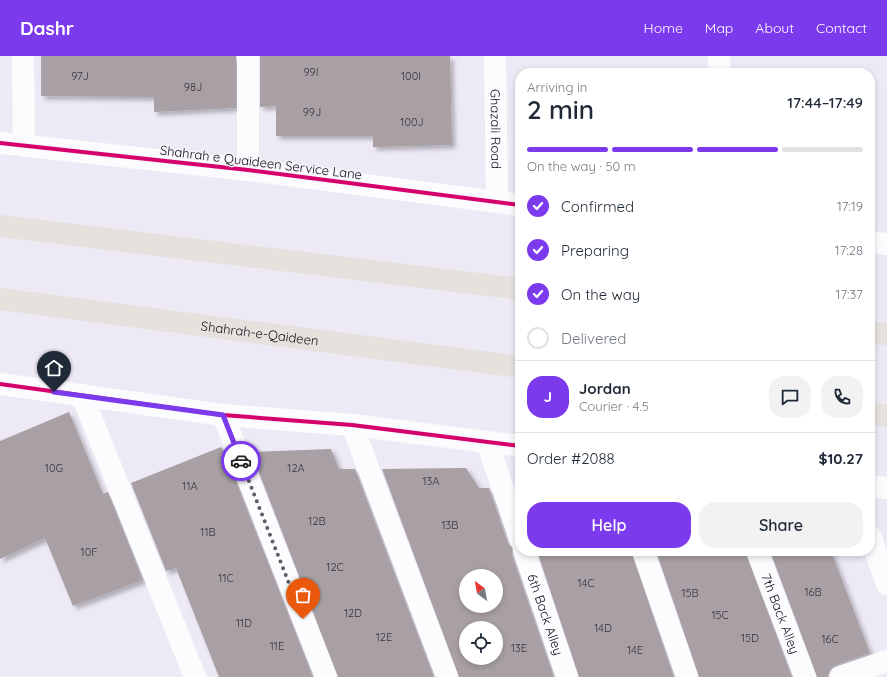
<!DOCTYPE html>
<html lang="en">
<head>
<meta charset="utf-8">
<style>
  body { margin:0; font-family:Quicksand,sans-serif; background:#f2f2f3; color:#1f2937; height:100vh; display:flex; flex-direction:column; font-size:15px; white-space:nowrap }
  * { box-sizing:border-box; margin:0 }
  p { font-size:13px; color:#747a83 }
  .icon { flex:none; width:22px; height:22px; fill:none; stroke:currentColor; stroke-width:2; stroke-linecap:round; stroke-linejoin:round }
  .map { position:relative; flex:1; overflow:hidden }
  .details { position:absolute; left:515px; top:12px; width:360px; height:488px; display:flex; flex-direction:column; background:#fff; border-radius:16px; box-shadow:0 2px 6px #0003 }
  .details>* { flex:none }
  .needle { width:26px; rotate:329deg }
  .buttons { position:absolute; left:459px; top:513px; display:grid; gap:8px }
  .buttons a { display:grid; place-items:center; width:44px; height:44px; border-radius:50%; background:#fff; box-shadow:0 2px 6px #0003; font-size:20px }
  .pin { position:absolute; display:grid; place-items:center; width:34px; height:34px; color:#fff; margin:-41px -17px; border-radius:50% 50% 50% 0; rotate:-45deg; box-shadow:0 0 4px #0007 }
  .pin .icon { rotate:45deg }
  .courier { position:absolute; display:grid; place-items:center; width:40px; height:40px; margin:-20px; border:3px solid #7c3aed; border-radius:50%; background:#fff; color:#222; box-shadow:0 1px 5px #0007 }
  .summary em { font-style:normal; font-weight:600 }
  .summary div { display:flex; flex-direction:column-reverse }
  .summary { display:flex; align-items:center; justify-content:space-between; height:68px; padding:0 12px }
  h1 { font-size:26px; font-weight:600; line-height:30px }
  .bar { display:grid; grid-template-columns:repeat(4,1fr); gap:6px 4px; align-content:center; height:48px; padding:0 12px }
  .bar i { height:5px; border-radius:3px; background:#e0e1e3 }
  .bar .current { background:#7c3aed }
  .bar p { grid-column:span 4 }
  .line { display:flex; align-items:center; gap:10px; padding:0 12px; border-top:1px solid #e0e1e3 }
  .line div { flex:1 }
  .round { display:grid; place-items:center; flex:none; width:42px; height:42px; border-radius:16px; background:#f2f2f3 }
  ol { padding:0 12px; list-style:none }
  li { display:flex; align-items:center; gap:12px; height:44px }
  li p { margin-inline-start:auto }
  li .icon { padding:4px; border-radius:50%; background:#7c3aed; color:#fff; stroke-width:4 }
  li:last-child { color:#747a83 }
  li i { width:22px; height:22px; border:2px solid #e0e1e3; border-radius:50% }
  .primary-button { display:flex; gap:8px; margin-top:auto; padding:8px 12px }
  .primary-button a { flex:1; height:46px; border-radius:16px; background:#7c3aed; color:#fff; font-size:16px; font-weight:600; line-height:46px; text-align:center }
  .primary-button a+a { background:#f2f2f3; color:#1f2937 }
  header { display:flex; align-items:center; gap:24px; box-sizing:border-box; height:56px; padding:0 20px; background:#7c3aed; color:#fff }
  header strong { font-size:19px }
  nav { display:flex; gap:22px; margin-inline-start:auto; font-size:14px }
  .map>svg:first-child { display:block }
  .building { fill:#a8a0a4; fill-rule:evenodd; filter:url(#shadow) }
  .lines { fill:none; stroke-linecap:round; stroke-linejoin:round }
  .minor { stroke:#fcfcfe; stroke-width:22 }
  .major { stroke:#e5e1dd; stroke-width:22 }
  .cycleway-casing { stroke:#f6f4fa; stroke-width:6 }
  .cycleway { stroke:#d6006c; stroke-width:4 }
  .done { stroke:#5f5c66; stroke-width:4; stroke-dasharray:0 7.2 }
  .route { stroke:#7c3aed; stroke-width:5 }
  .labels { text-anchor:middle; dominant-baseline:central; stroke-width:3; stroke-linejoin:round; paint-order:stroke }
  .number-label { font-size:11px; fill:#38333c }
  .street-label { font-size:13px; fill:#120f19; stroke:#f6f4fa }
</style>
</head>
<body>
<header>
<strong>Dashr</strong>
<nav><a>Home</a><a>Map</a><a>About</a><a>Contact</a></nav>
</header>
<div class="map">
<svg width="887" height="621" viewBox="0 0 887 621">
  <defs>
    <filter id="shadow"><feDropShadow dx="3.5" dy="3.5" stdDeviation="2" flood-color="#0004"/></filter>
  </defs>
  <rect width="100%" height="100%" fill="#edeaf6"/>
  <g class="building">
    <polygon points="41,0 236,0 236,52 154,56 154,41 41,40"/>
    <polygon points="260,0 450,0 452,89 373,91 373,80 276,80 276,50 260,51"/>
    <polygon points="69,356 103,438 108,436 143,524 73,550 45,482 0,503 0,385"/>
    <polygon points="221,391 225,397 313,621 219,621 176,512 166,515 131,427"/>
    <polygon points="331,393 339,413 355,413 434,621 338,621 251,396"/>
    <path d="M466,412L479,432H489L508,487L512,492V499L554,621H459L382,413ZM466,520H496V550H466ZM466,572H496V602H466Z"/>
    <polygon points="537,495 631,495 674,621 579,621"/>
    <polygon points="656,495 745,495 792,621 699,621"/>
    <polygon points="770,495 831,495 870,597 836,609 830,613 828,621 817,621"/>
  </g>
  <g class="lines">
    <g class="minor">
      <polyline points="23,0 24,90"/>
      <polyline points="248,0 248,114"/>
      <path id="s1" d="M495,0L497,146"/>
      <polyline points="719,0 720,17"/>
      <polyline points="0,87 248,114 520,149"/>
      <polyline points="870,186 887,188"/>
      <polyline points="0,328 223,359 352,369 520,390"/>
      <polyline points="82,339 195,621"/>
      <polyline points="223,359 326,621"/>
      <polyline points="352,369 447,621"/>
      <polyline points="487,386 520,483"/>
      <polyline points="870,430 887,432"/>
      <polyline points="870,480 887,528"/>
      <path id="s2" d="M524,495L567,621"/>
      <polyline points="643,495 687,621"/>
      <path id="s3" d="M757,495L805,621"/>
      <polyline points="840,621 887,605"/>
    </g>
    <g class="major">
      <polyline points="0,170 520,233"/>
      <path id="s4" d="M0,243L520,311"/>
      <polyline points="870,276 887,278"/>
      <polyline points="870,357 887,360"/>
    </g>
    <defs>
      <g id="cycleway">
        <polyline points="0,87 248,114 520,149"/>
        <polyline points="0,328 223,359 352,369 520,390"/>
      </g>
    </defs>
    <use href="#cycleway" class="cycleway-casing"/>
    <use href="#cycleway" class="cycleway"/>
  </g>
  <g class="lines">
    <polyline class="done" points="241,405 303,563"/>
    <polyline class="route" points="54,336 223,359 241,405"/>
  </g>
  <g class="labels">
    <g class="number-label">
      <text x="311" y="16">99I</text>
      <text x="80" y="20">97J</text>
      <text x="411" y="20">100I</text>
      <text x="193" y="31">98J</text>
      <text x="312" y="56">99J</text>
      <text x="412" y="66">100J</text>
      <text x="54" y="412">10G</text>
      <text x="296" y="412">12A</text>
      <text x="431" y="425">13A</text>
      <text x="190" y="430">11A</text>
      <text x="317" y="465">12B</text>
      <text x="450" y="469">13B</text>
      <text x="208" y="476">11B</text>
      <text x="89" y="496">10F</text>
      <text x="335" y="511">12C</text>
      <text x="226" y="522">11C</text>
      <text x="586" y="527">14C</text>
      <text x="813" y="536">16B</text>
      <text x="690" y="537">15B</text>
      <text x="353" y="557">12D</text>
      <text x="720" y="559">15C</text>
      <text x="244" y="567">11D</text>
      <text x="603" y="572">14D</text>
      <text x="384" y="581">12E</text>
      <text x="750" y="582">15D</text>
      <text x="830" y="583">16C</text>
      <text x="277" y="590">11E</text>
      <text x="519" y="592">13E</text>
      <text x="635" y="594">14E</text>
    </g>
    <g class="street-label">
      <text stroke="none"><textPath href="#s1" startOffset="73">Ghazali Road</textPath></text>
      <text transform="translate(261 106) rotate(7)">Shahrah e Quaideen Service Lane</text>
      <text stroke="none"><textPath href="#s4" startOffset="262">Shahrah-e-Qaideen</textPath></text>
      <text stroke="none"><textPath href="#s2" startOffset="67">6th Back Alley</textPath></text>
      <text stroke="none"><textPath href="#s3" startOffset="67">7th Back Alley</textPath></text>
    </g>
  </g>
</svg>
<div class="buttons">
<a><svg class="needle" viewBox="-14 -14 28 28"><path d="M0-13l5 13h-10z" fill="#e53935"/><path d="M0 13l5-13h-10z" fill="#747a83"/></svg></a>
<a><svg class="icon" aria-label="locate" viewBox="0 0 24 24"><circle cx="12" cy="12" r="6"/><path d="M12 2v4M12 18v4M2 12h4M18 12h4"/></svg></a>
</div>
<div class="pin" style="left:303px;top:563px;background:#ea580c"><svg class="icon" aria-label="bag" viewBox="0 0 24 24"><path d="M5 8h14l-1 12H6zM9 8a3 3 0 0 1 6 0"/></svg></div>
<div class="pin" style="left:54px;top:336px;background:#1f2937"><svg class="icon" aria-label="home" viewBox="0 0 24 24"><path d="M3 11l9-7 9 7M6 9v11h12V9"/></svg></div>
<div class="courier" style="left:241px;top:405px"><svg class="icon" aria-label="car" viewBox="0 0 24 24"><path d="M5 17H2v-5l4-1 3-4h7l3 4 3 1v5h-3M9 17h6M6 11h13"/><circle cx="7" cy="17" r="2"/><circle cx="17" cy="17" r="2"/></svg></div>
<section class="details">
<div class="summary"><div><h1>2 min</h1><p>Arriving in</p></div><em>17:44–17:49</em></div>
<div class="bar"><i class="current"></i><i class="current"></i><i class="current"></i><i></i><p>On the way · 50 m</p></div>
<ol>
<li><svg class="icon" aria-label="check" viewBox="0 0 24 24"><path d="M5 12l5 5 9-10"/></svg>Confirmed<p>17:19</p></li>
<li><svg class="icon" aria-label="check" viewBox="0 0 24 24"><path d="M5 12l5 5 9-10"/></svg>Preparing<p>17:28</p></li>
<li><svg class="icon" aria-label="check" viewBox="0 0 24 24"><path d="M5 12l5 5 9-10"/></svg>On the way<p>17:37</p></li>
<li><i></i>Delivered</li>
</ol>
<div class="line" style="height:72px"><b class="round" style="background:#7c3aed;color:#fff">J</b><div><b>Jordan</b><p>Courier · 4.5</p></div><a class="round"><svg class="icon" aria-label="chat" viewBox="0 0 24 24"><path d="M4 5h16v11H9l-5 4z"/></svg></a><a class="round"><svg class="icon" aria-label="phone" viewBox="0 0 24 24"><path d="M5 4h4l2 5-3 2q2 4 5 5l2-3 5 2v4C11 20 4 13 5 4z"/></svg></a></div>
<div class="line" style="height:52px"><div>Order #2088</div><b>$10.27</b></div>
<div class="primary-button"><a>Help</a><a>Share</a></div>
</section>
</div>
</body>
</html>
